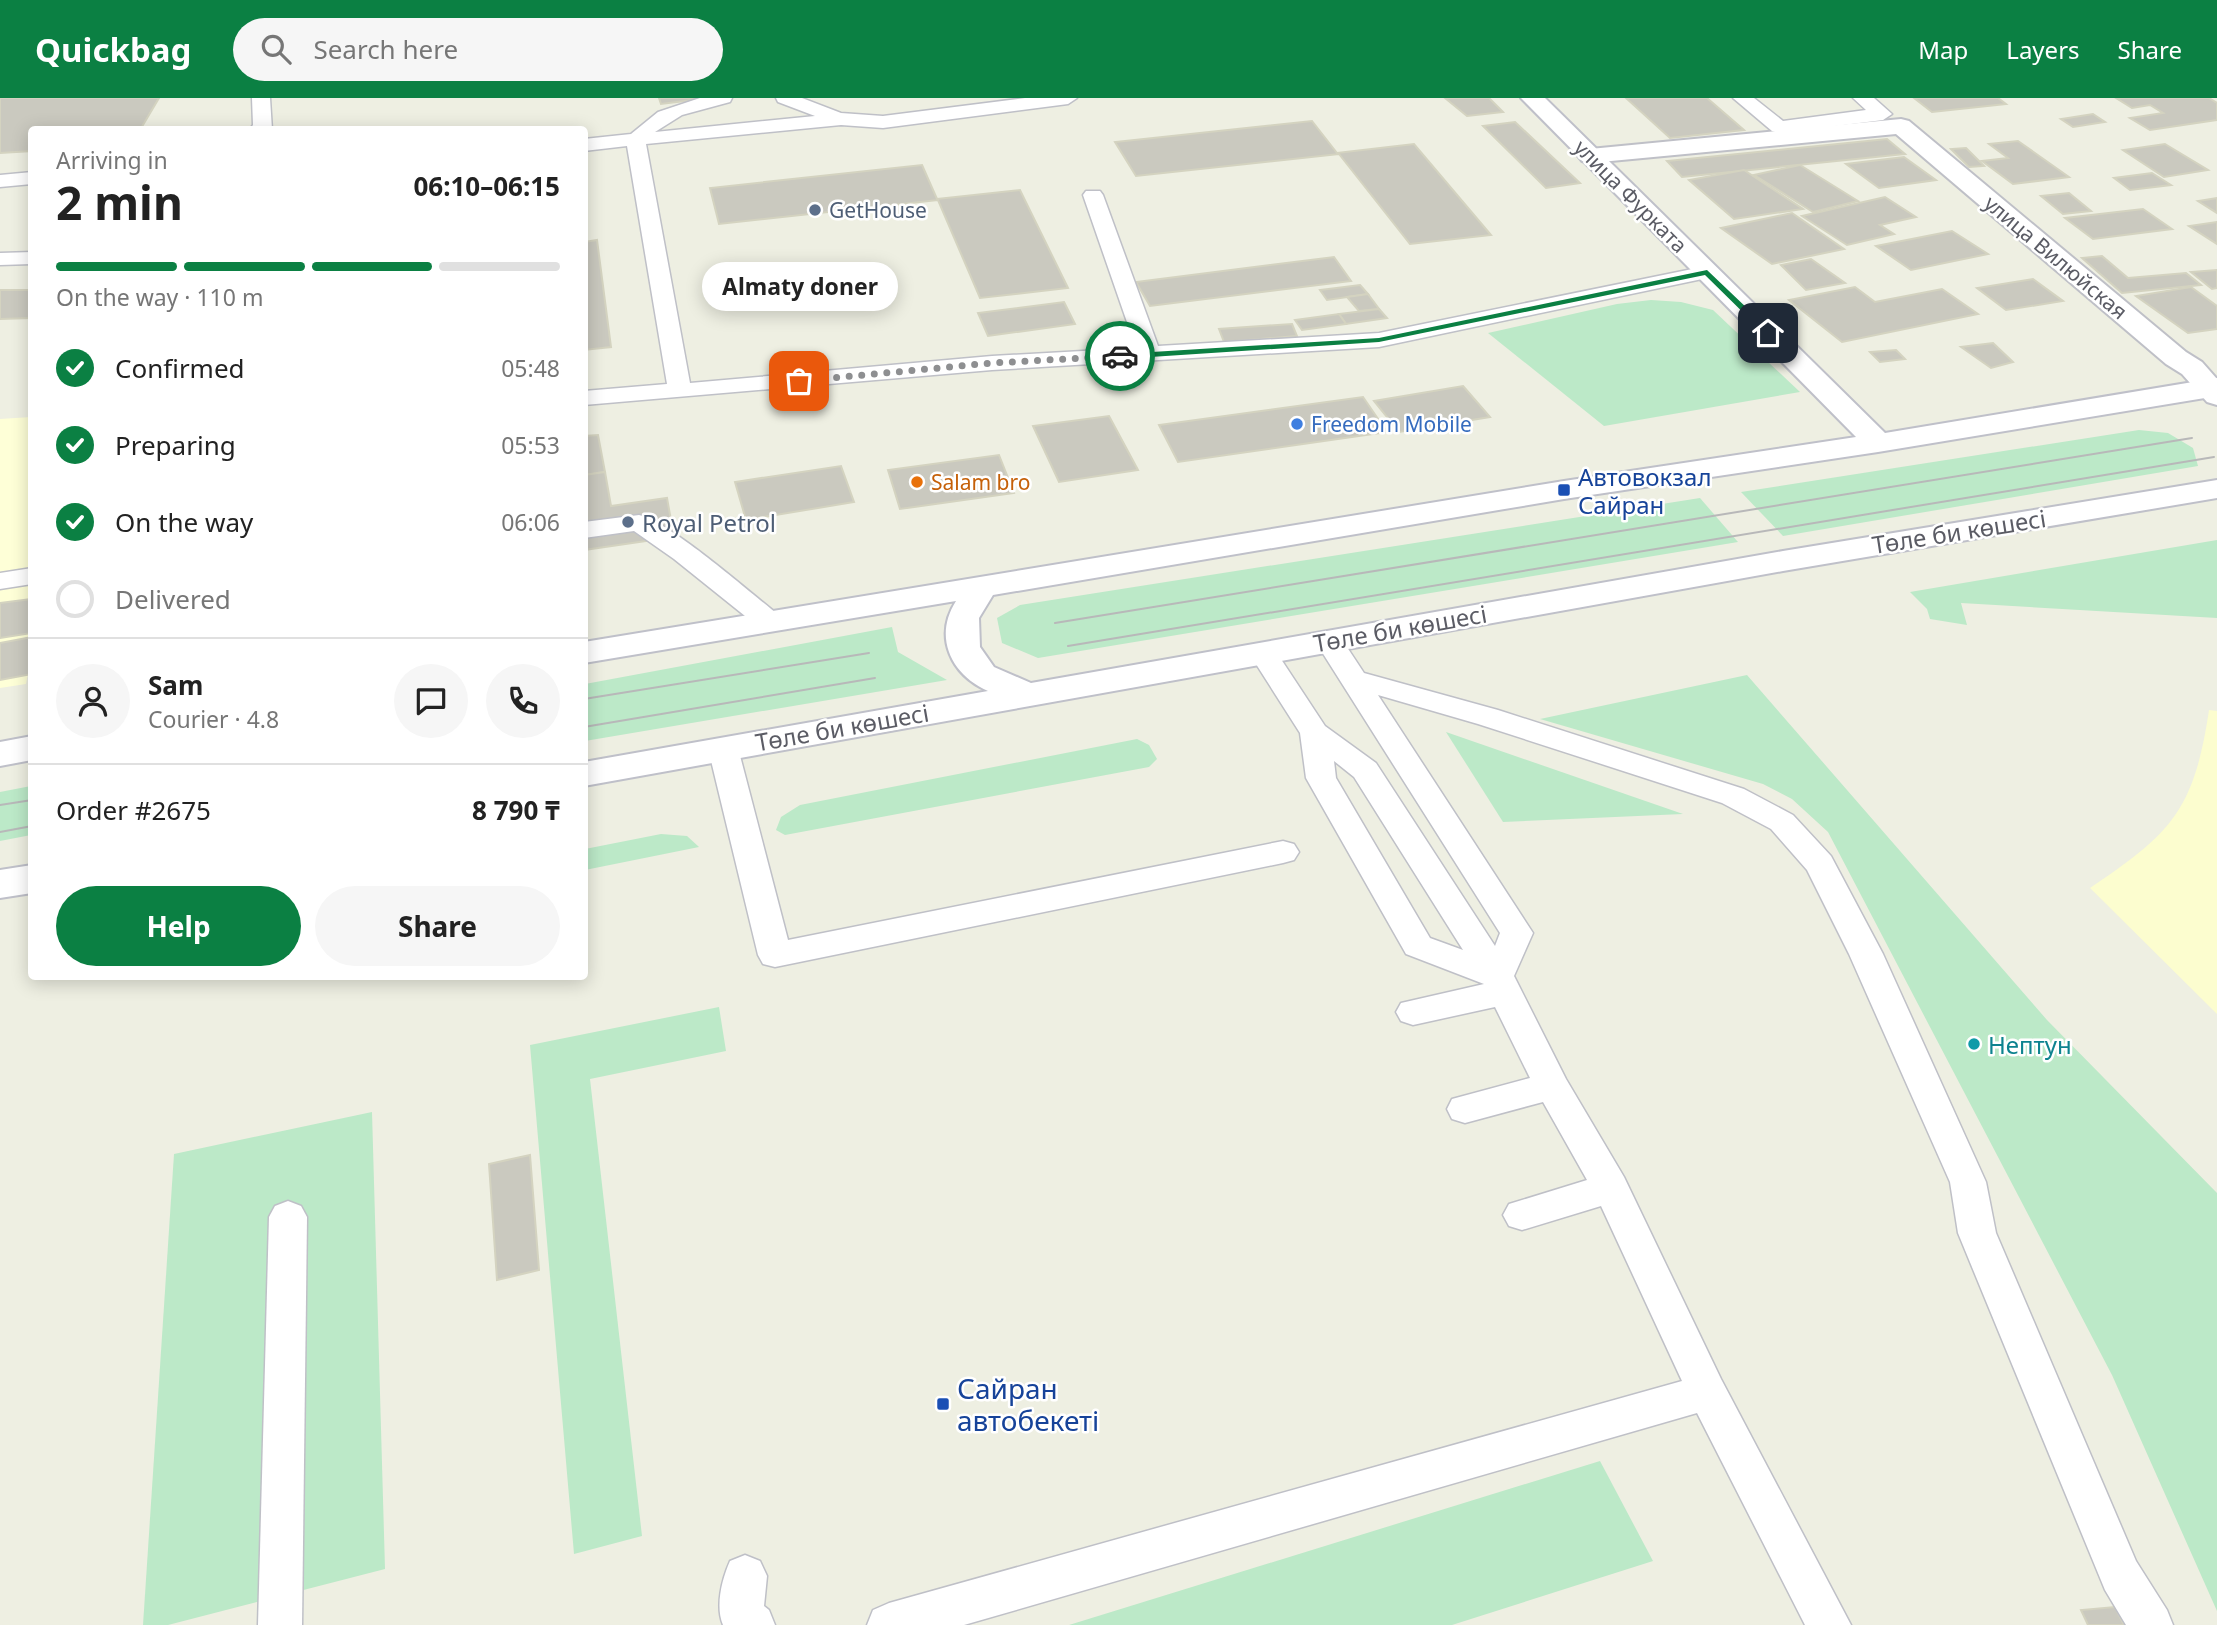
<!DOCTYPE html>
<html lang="en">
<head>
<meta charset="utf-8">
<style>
  body { margin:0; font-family:"Noto Sans",sans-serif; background:#f6f6f6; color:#222; height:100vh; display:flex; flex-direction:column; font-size:26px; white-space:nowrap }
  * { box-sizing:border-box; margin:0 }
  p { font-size:23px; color:#767676 }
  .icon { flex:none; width:38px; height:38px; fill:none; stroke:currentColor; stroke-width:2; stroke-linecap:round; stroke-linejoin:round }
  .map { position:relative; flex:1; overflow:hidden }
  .details { position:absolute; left:28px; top:28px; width:560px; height:854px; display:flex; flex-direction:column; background:#fff; border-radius:7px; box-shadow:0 4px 18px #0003 }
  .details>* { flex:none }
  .pin { position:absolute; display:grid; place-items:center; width:60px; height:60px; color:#fff; margin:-30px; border-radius:14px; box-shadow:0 4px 10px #0006 }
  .courier { position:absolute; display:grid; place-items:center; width:70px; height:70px; margin:-35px; border:5px solid #0b8043; border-radius:50%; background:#fff; color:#222; box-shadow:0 2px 9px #0007 }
  .bubble { position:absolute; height:49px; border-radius:24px; background:#fff; box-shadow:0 4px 18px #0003; font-size:23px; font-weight:700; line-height:49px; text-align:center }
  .overview em { font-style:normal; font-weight:700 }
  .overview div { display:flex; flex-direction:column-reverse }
  .overview { display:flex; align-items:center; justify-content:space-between; height:119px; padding:0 28px }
  h1 { font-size:46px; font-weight:700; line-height:52px }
  .bar { display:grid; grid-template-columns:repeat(4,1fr); gap:10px 7px; align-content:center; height:84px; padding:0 28px }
  .bar i { height:9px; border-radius:5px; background:#e0e0e0 }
  .bar .active { background:#0b8043 }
  .bar p { grid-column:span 4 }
  .line { display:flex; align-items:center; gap:18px; padding:0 28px; border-top:2px solid #e0e0e0 }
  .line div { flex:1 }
  .round { display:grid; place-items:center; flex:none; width:74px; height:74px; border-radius:37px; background:#f6f6f6 }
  ol { padding:0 28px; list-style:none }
  li { display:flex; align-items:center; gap:21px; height:77px }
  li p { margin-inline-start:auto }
  li .icon { padding:7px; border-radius:50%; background:#0b8043; color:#fff; stroke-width:4 }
  li:last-child { color:#767676 }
  li i { width:38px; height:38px; border:4px solid #e0e0e0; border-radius:50% }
  .cta { display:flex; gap:14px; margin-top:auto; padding:14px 28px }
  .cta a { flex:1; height:80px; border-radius:42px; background:#0b8043; color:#fff; font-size:28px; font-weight:700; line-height:80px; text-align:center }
  .cta a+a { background:#f6f6f6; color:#222 }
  header { display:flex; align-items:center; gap:42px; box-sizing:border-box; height:98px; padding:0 35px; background:#0b8043; color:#fff }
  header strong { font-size:33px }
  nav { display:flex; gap:38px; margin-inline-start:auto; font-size:24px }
  .search { width:490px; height:63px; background:#f6f6f6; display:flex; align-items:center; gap:18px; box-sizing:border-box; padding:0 24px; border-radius:38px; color:#767676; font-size:26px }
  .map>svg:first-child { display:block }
  .commercial { fill:#feffd7 }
  .green { fill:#bce9c8 }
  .sand { fill:#fcfdcf }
  .building { fill:#cac9bf; stroke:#d4d3c0; stroke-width:2 }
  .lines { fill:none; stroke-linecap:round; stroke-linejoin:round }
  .lane-casing { stroke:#bfc0c7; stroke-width:3 }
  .street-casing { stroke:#bfc0c7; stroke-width:4 }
  .secondary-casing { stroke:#bfc0c9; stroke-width:4 }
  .lane { fill:#fff; fill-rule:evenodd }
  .street { fill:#fff; fill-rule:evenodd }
  .secondary { fill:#fff; fill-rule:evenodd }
  .tram { stroke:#b8b8b9; stroke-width:2 }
  .route { fill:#0b8043 }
  .done { stroke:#8e8f91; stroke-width:7; stroke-dasharray:0 12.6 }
  .service-dot { fill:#5c6f8a; stroke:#fff; stroke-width:2.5 }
  .shop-dot { fill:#3f7fe0; stroke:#fff; stroke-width:2.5 }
  .food-dot { fill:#e8710a; stroke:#fff; stroke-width:2.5 }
  .transit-dot { fill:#1a4fb4; stroke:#fff; stroke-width:2.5 }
  .culture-dot { fill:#0f9aa8; stroke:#fff; stroke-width:2.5 }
  .labels { text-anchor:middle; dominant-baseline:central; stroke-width:5; stroke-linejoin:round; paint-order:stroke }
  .far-street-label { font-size:21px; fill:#5b5c65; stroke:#fff }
  .far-service-label { font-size:21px; fill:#4e5e75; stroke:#fff; text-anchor:start }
  .far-shop-label { font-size:21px; fill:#366cbe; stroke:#fff; text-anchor:start }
  .far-food-label { font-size:21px; fill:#c56008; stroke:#fff; text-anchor:start }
  .transit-label { font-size:24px; fill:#164399; stroke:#fff; text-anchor:start }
  .service-label { font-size:24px; fill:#4e5e75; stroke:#fff; text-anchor:start }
  .street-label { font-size:24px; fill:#5b5c65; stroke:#fff }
  .culture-label { font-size:24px; fill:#0d838f; stroke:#fff; text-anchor:start }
  .near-transit-label { font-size:28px; fill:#164399; stroke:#fff; text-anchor:start }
</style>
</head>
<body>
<header>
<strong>Quickbag</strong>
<div class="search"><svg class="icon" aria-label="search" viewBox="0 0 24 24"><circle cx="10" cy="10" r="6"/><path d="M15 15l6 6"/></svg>Search here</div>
<nav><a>Map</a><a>Layers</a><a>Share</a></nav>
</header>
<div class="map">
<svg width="2217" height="1527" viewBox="0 0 2217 1527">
  <rect width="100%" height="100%" fill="#eeefe2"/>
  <polygon class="commercial" points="31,319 31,559 26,586 0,590 0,321"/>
  <g class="green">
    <polygon points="1651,202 1681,204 1713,212 1800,294 1604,328 1488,235 1617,206"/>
    <polygon points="2139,332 2168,335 2193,350 2198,368 1783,438 1741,394"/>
    <polygon points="1700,400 1738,444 1038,560 1002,545 997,520 1020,507"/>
    <polygon points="2217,442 2217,520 1961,505 1967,527 1930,521 1927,511 1910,494"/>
    <polygon points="892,529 898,554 947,582 585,643 585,586"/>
    <polygon points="1747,577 2047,922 2217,1095 2217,1513 2112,1277 1828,734 1792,701 1763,686 1540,621"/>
    <polygon points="1446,634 1683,716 1503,724"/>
    <polygon points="1137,641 1149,647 1157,661 1149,669 785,737 776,732 781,719 800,707"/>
    <polygon points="31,688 31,737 0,743 0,694"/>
    <polygon points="661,736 687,738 699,749 585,772 585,751"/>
    <polygon points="719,909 726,953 590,981 642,1438 574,1456 530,947"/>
    <polygon points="372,1014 385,1471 168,1527 143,1527 174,1056"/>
    <polygon points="1600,1363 1653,1463 1452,1527 1069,1527"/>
  </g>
  <path class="sand" d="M2209,612L2217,613V916L2090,790C2172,735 2194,712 2209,612Z"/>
  <g class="building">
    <polygon points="0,0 159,0 140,32 32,32 32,53 0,55"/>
    <polygon points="659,0 701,0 701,1 661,6"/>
    <polygon points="1445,0 1489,0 1503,14 1467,18"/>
    <polygon points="1626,0 1707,0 1744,32 1670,40"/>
    <polygon points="1914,0 1998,0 2006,6 1932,14"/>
    <polygon points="2116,0 2209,0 2217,5 2217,22 2150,32 2130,20 2163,15 2150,7 2132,10"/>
    <polygon points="2093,16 2105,24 2073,29 2061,21"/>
    <polygon points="1312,23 1337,55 1414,46 1491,137 1410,146 1339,56 1136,78 1115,44"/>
    <polygon points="1515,24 1580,85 1546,90 1483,28"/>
    <polygon points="1887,41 1905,56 1682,79 1667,63"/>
    <polygon points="2018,43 2069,79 2013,86 1982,63 2008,60 1989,46"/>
    <polygon points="2165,46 2208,72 2164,79 2123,52"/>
    <polygon points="1966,50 1984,68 1969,69 1951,51"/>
    <polygon points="1904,59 1936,82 1879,90 1846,66"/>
    <polygon points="922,67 937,101 1020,92 1068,190 980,200 938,102 719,126 710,90"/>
    <polygon points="1800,67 1858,103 1813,114 1754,77"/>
    <polygon points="1744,72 1803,111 1734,121 1689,82"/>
    <polygon points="2152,75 2171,87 2130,92 2114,80"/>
    <polygon points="2069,95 2091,113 2063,116 2041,98"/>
    <polygon points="1885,99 1916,119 1880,127 1894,136 1847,147 1802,118"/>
    <polygon points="2217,100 2217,115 2198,103"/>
    <polygon points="2143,111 2172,131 2093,141 2065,120"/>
    <polygon points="1792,115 1844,151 1772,166 1721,130"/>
    <polygon points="2217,124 2217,146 2189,128"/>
    <polygon points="1952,133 1988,156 1911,172 1876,148"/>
    <polygon points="597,142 611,249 584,252 584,144"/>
    <polygon points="2102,158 2128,180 2186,175 2201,187 2122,195 2082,160"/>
    <polygon points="1334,159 1351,183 1150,208 1136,184"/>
    <polygon points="1811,161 1845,185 1806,192 1781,167"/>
    <polygon points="2217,172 2217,190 2212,191 2191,174"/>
    <polygon points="2033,181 2063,203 2006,212 1977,190"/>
    <polygon points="1360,187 1368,196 1327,202 1320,192"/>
    <polygon points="1855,189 1875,204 1942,191 1978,216 1842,244 1789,202"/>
    <polygon points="2191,189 2217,208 2217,231 2188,235 2136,198"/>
    <polygon points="0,192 32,192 32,220 0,221"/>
    <polygon points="1368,196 1379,211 1359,213 1347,199"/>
    <polygon points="1064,204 1075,226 988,238 978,215"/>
    <polygon points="1379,211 1387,220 1346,226 1339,216"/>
    <polygon points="1339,216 1346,226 1302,232 1295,222"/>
    <polygon points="1292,226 1297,238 1224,244 1219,231"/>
    <polygon points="1993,245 2013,264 1991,270 1961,249"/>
    <polygon points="1896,252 1905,261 1880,264 1870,254"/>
    <polygon points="1463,288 1490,319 1399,334 1374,303"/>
    <polygon points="1363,299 1387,334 1178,364 1159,327"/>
    <polygon points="1109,318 1138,372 1059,384 1033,328"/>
    <polygon points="598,337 605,374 584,377 584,338"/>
    <polygon points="999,357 1014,395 900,411 888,372"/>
    <polygon points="841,368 854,404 746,422 735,384"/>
    <polygon points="605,374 611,408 667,400 674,439 584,452 584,377"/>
    <polygon points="32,501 32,535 0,540 0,505"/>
    <polygon points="32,539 32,576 0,582 0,545"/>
    <polygon points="530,1057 539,1172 497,1182 489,1066"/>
    <polygon points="2115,1509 2124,1527 2088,1527 2081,1512"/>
  </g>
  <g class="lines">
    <defs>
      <g id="lane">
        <polygon points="252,0 270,0 272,32 249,32 253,27"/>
        <polygon points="700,0 732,0 730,4 682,17 655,34 815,18 778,4 776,0 802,0 841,15 883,18 1025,0 1077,0 1068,6 883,30 841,27 646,46 690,285 992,258 1136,250 1083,97 1086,93 1100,93 1103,97 1158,248 1379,235 1707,168 1715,169 1718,174 1715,179 1707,180 1379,249 992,272 584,307 584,293 667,286 627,48 584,53 584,41 631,36 658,14"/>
        <polygon points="1733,0 1754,0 1783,23 1866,12 1853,0 1874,0 1892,16 1883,22 1779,35 1772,33"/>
        <polygon points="32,74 32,86 0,89 0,77"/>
        <polygon points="32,154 32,166 0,167 0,155"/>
        <path d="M639,417C673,426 749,494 780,518L784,524L780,530L770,532L760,530L674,461L634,433L584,440V424Z"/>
        <polygon points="32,470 32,486 0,491 0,475"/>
        <path d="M1329,534L1339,537L1364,575L1498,612L1744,691L1793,717L1831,758L1883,856L1986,1084L1996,1135L2136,1463L2167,1512L2173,1527H2126L2105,1492L1958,1135L1950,1084L1849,856L1807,772L1771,731L1722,705L1478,626L1378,597L1533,835L1514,878L1566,981L1624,1079L1721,1281L1851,1527H1805L1697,1315L964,1527H867L873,1512L889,1505L1682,1283L1601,1108L1522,1132L1509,1128L1503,1117L1509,1106L1587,1082L1543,1004L1465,1025L1452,1021L1447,1011L1452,1001L1530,980L1495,909L1413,927L1401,923L1396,914L1401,905L1484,886L1406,856L1306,680L1300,635L1249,555L1253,549L1263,546L1273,549L1325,628L1376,665L1495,848L1500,835L1315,543L1319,537ZM1334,663L1354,679L1463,852L1430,840L1336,680Z"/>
        <polygon points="723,640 733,643 738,650 788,842 1283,743 1294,746 1299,754 1294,762 1283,765 775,869 763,866 758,857 708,650 713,643"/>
        <polygon points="288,1103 301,1108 307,1119 302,1527 258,1527 269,1119 275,1108"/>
        <path d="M745,1457L760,1463L767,1478L764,1508L769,1512L775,1527H723C715,1508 722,1481 730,1463Z"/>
      </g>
      <polygon id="street" points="1901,21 1909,23 2186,254 2202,264 2217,281 2217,307 2207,304 2182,276 2166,266 1896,36 1590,65 1582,63 1578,58 1582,53 1590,51"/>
      <g id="secondary">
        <path d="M1521,0H1545L1885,335L2217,280V298L1878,354L1564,401L993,497L979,520L980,549L994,569L1031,585L1783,453L2217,382V400L1783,473L584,688V664L988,593C951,577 933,539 956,503L584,565V544L1564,383L1856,339Z"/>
        <polygon points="32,638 32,662 0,668 0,644"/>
        <polygon points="32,767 32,795 0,800 0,772"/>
      </g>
    </defs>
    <use href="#lane" class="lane-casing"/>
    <use href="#street" class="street-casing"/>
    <use href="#secondary" class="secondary-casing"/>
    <use href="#lane" class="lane"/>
    <use href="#street" class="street"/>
    <use href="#secondary" class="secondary"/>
    <g class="tram">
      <polyline points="1055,525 2192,340"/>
      <polyline points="1068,548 2214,359"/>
      <polyline points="584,601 869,555"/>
      <polyline points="584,629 875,580"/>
      <polyline points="0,707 32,702"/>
      <polyline points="0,734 32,728"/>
    </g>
  </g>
  <polygon class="route" points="1707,172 1771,233 1771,236 1765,236 1705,177 1379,244 1120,261 1116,258 1120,256 1379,240"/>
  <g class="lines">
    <polyline class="done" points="799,283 992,265 1120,258"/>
  </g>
  <g class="service-dot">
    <circle cx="815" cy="112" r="7"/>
    <circle cx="628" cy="424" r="7"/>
  </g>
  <circle class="shop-dot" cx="1297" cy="326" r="7"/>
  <circle class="food-dot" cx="917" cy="384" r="7"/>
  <g class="transit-dot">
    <rect x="1557" y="385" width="14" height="14" rx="3.5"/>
    <rect x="936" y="1299" width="14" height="14" rx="3.5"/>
  </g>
  <circle class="culture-dot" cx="1974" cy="946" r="7"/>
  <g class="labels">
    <g class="far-street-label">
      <text transform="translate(1631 98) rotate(45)">улица Фурката</text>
      <text transform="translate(2056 159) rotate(40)">улица Вилюйская</text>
    </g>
    <g class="far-service-label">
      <text x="829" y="112">GetHouse</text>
    </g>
    <g class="far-shop-label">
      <text x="1311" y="326">Freedom Mobile</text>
    </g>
    <g class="far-food-label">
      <text x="931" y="384">Salam bro</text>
    </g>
    <g class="transit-label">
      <text x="1578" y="378">Автовокзал<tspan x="1578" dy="28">Сайран</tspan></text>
    </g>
    <g class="service-label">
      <text x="642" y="424">Royal Petrol</text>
    </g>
    <g class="street-label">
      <text transform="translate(1959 433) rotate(-9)">Төле би көшесі</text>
      <text transform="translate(1400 530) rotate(-10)">Төле би көшесі</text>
      <text transform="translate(842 629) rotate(-10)">Төле би көшесі</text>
    </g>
    <g class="culture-label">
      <text x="1988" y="946">Нептун</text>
    </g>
    <g class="near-transit-label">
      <text x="957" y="1290">Сайран<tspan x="957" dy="32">автобекеті</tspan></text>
    </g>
  </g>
</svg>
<div class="pin" style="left:799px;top:283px;background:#ea580c"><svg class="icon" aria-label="bag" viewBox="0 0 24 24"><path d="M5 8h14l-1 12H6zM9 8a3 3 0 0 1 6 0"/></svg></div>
<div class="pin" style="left:1768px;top:235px;background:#1f2937"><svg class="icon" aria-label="home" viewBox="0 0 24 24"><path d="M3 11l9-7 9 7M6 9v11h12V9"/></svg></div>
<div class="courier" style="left:1120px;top:258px"><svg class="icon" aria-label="car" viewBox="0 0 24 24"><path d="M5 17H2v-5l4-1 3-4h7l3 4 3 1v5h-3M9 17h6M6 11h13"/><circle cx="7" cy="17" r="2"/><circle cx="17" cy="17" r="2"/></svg></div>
<div class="bubble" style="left:702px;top:164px;width:196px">Almaty doner</div>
<section class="details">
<div class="overview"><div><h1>2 min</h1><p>Arriving in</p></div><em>06:10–06:15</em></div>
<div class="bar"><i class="active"></i><i class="active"></i><i class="active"></i><i></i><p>On the way · 110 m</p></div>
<ol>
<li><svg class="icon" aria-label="check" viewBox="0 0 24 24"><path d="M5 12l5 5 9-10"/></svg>Confirmed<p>05:48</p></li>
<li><svg class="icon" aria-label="check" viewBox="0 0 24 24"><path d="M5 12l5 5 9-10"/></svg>Preparing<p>05:53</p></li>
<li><svg class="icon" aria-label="check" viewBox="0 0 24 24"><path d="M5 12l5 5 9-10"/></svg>On the way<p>06:06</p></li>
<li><i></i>Delivered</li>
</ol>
<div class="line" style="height:126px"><a class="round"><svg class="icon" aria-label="person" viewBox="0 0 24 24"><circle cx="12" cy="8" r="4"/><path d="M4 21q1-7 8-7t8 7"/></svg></a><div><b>Sam</b><p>Courier · 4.8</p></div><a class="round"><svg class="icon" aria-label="chat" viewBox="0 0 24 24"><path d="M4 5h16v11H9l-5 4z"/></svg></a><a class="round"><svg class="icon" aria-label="phone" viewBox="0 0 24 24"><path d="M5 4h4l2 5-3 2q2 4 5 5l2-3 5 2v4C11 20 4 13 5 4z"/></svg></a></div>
<div class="line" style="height:91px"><div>Order #2675</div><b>8 790 ₸</b></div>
<div class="cta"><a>Help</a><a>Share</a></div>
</section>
</div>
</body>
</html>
